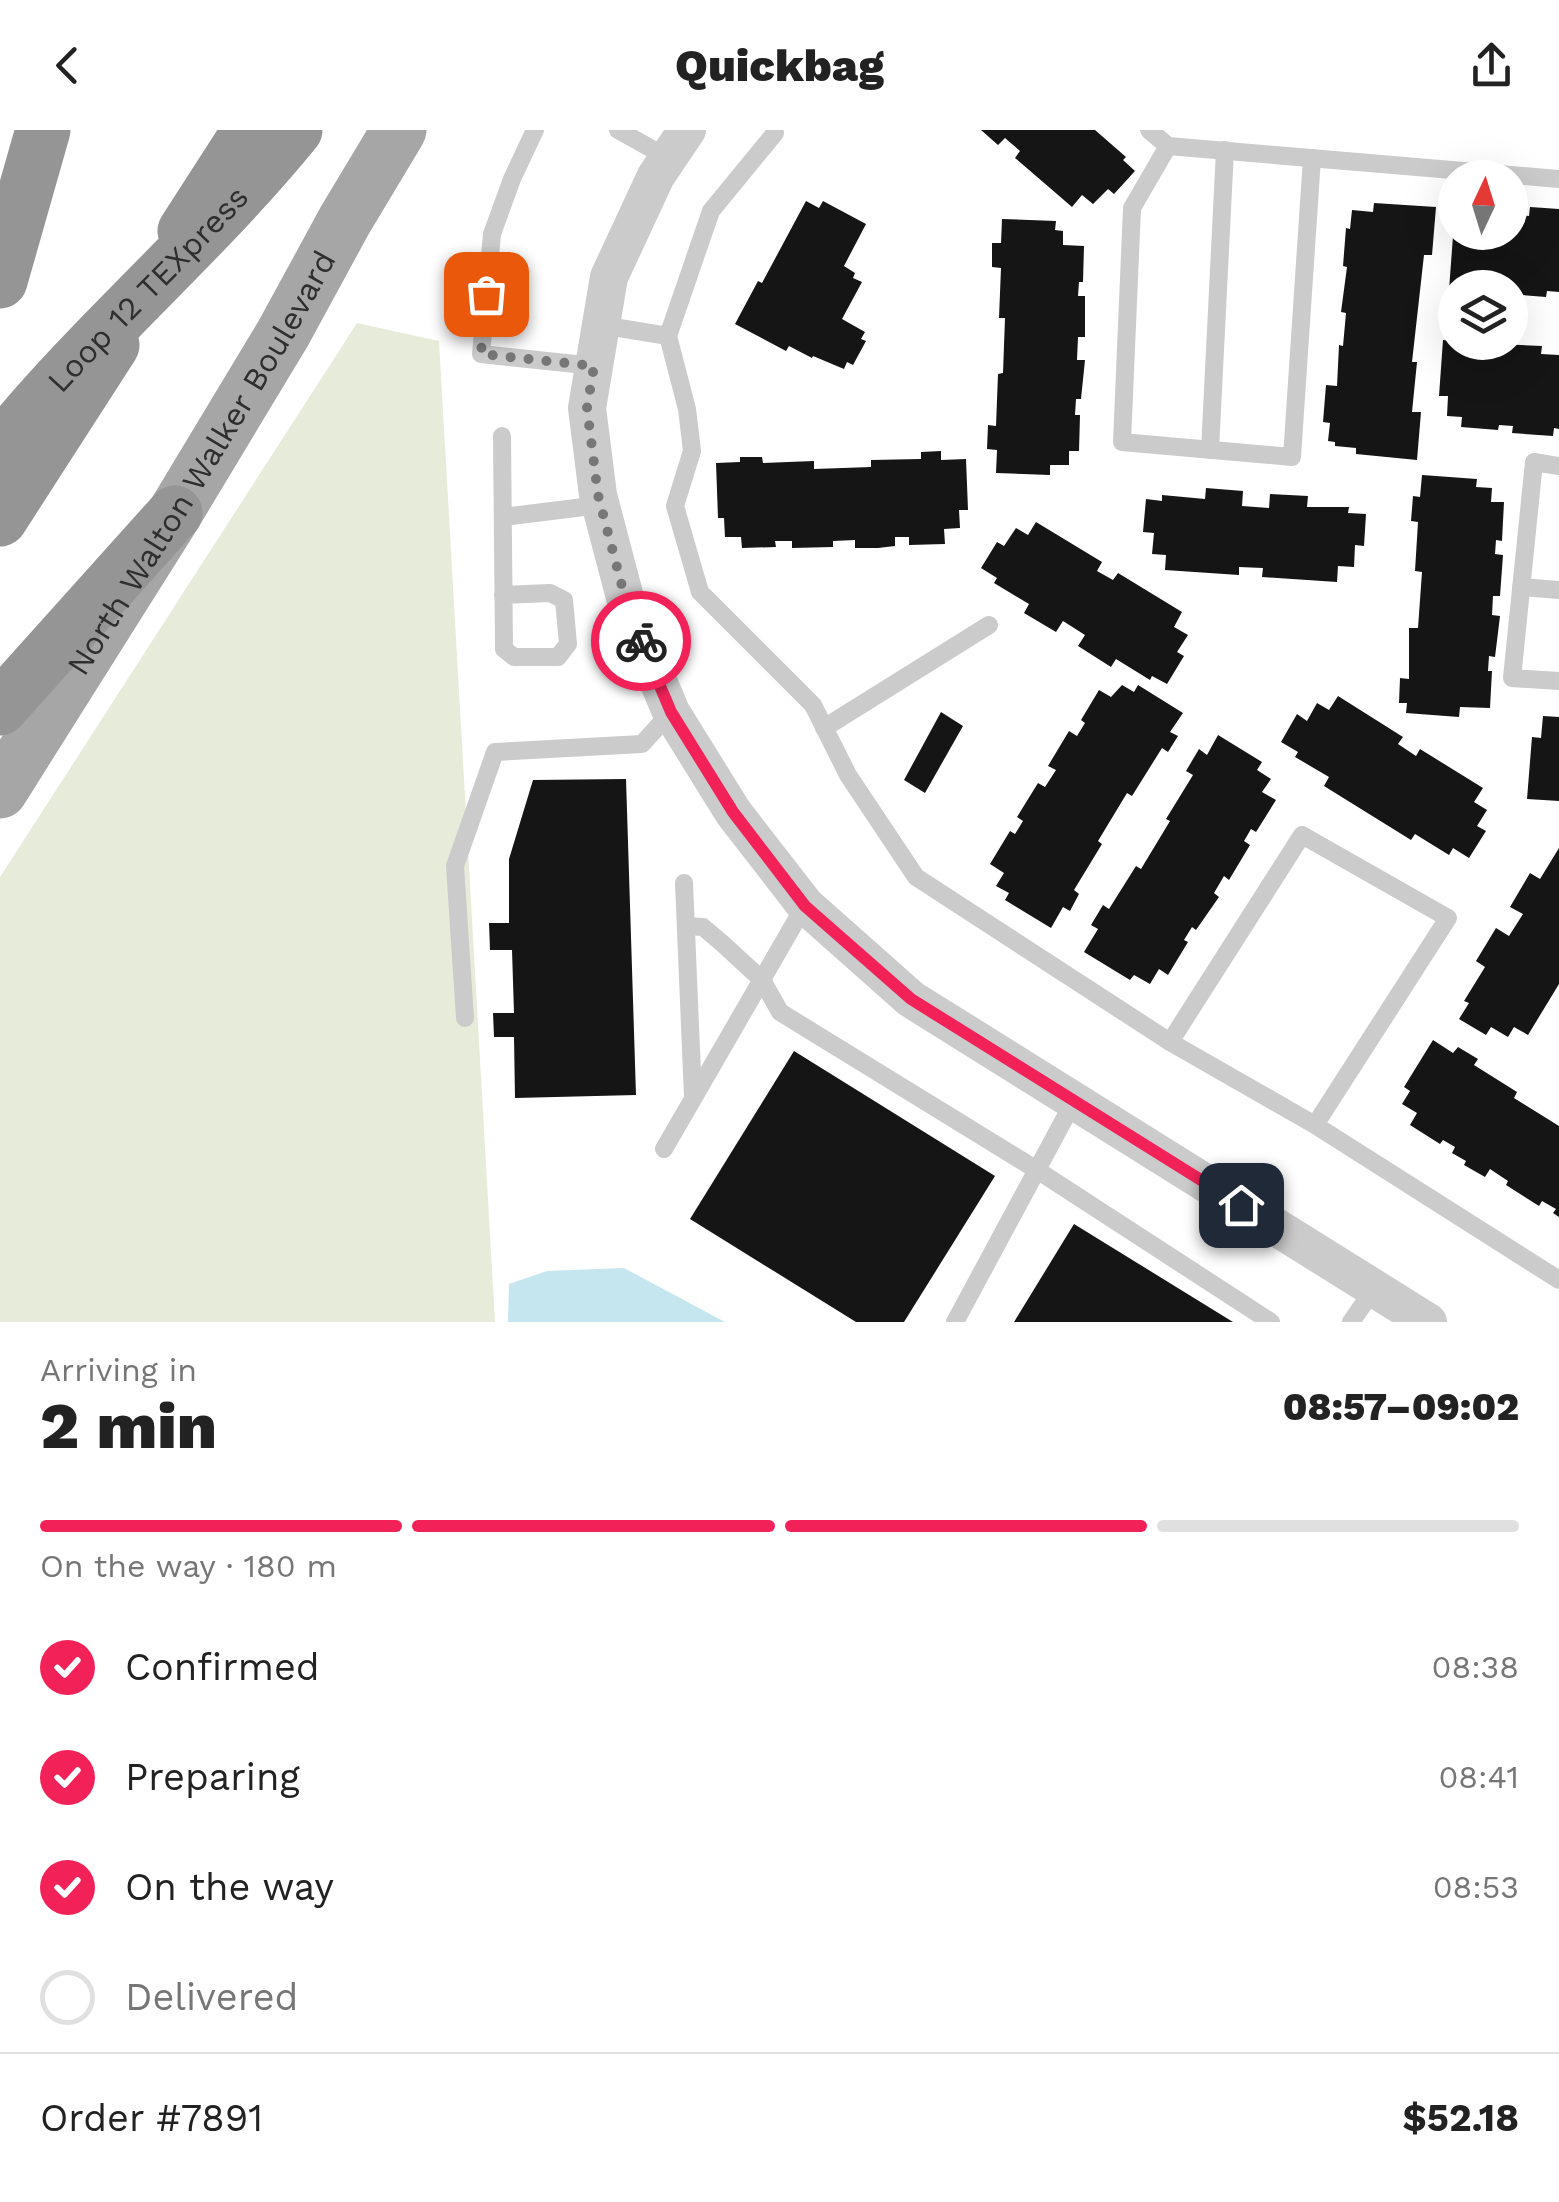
<!DOCTYPE html>
<html lang="en">
<head>
<meta charset="utf-8">
<style>
  body { margin:0; font-family:"Work Sans",sans-serif; background:#f6f6f6; color:#222; height:100vh; display:flex; flex-direction:column; font-size:38px; white-space:nowrap }
  * { box-sizing:border-box; margin:0 }
  p { font-size:32px; color:#767676 }
  .icon { flex:none; width:55px; height:55px; fill:none; stroke:currentColor; stroke-width:2; stroke-linecap:round; stroke-linejoin:round }
  .map { position:relative; height:1192px; overflow:hidden }
  .details { display:flex; flex-direction:column; background:#fff; flex:1 }
  .details>* { flex:none }
  .needle { width:65px; rotate:4deg }
  .buttons { position:absolute; left:1438px; top:30px; display:grid; gap:20px }
  .buttons a { display:grid; place-items:center; width:90px; height:90px; border-radius:50%; background:#fff; box-shadow:0 10px 40px #0002; font-size:50px }
  .pin { position:absolute; display:grid; place-items:center; width:85px; height:85px; color:#fff; margin:-42px; border-radius:20px; box-shadow:0 5px 15px #0006 }
  .courier { position:absolute; display:grid; place-items:center; width:100px; height:100px; margin:-50px; border:8px solid #f22259; border-radius:50%; background:#fff; color:#222; box-shadow:0 2px 12px #0007 }
  .head em { font-style:normal; font-weight:800 }
  .head div { display:flex; flex-direction:column-reverse }
  .head { display:flex; align-items:center; justify-content:space-between; height:170px; padding:0 40px }
  h1 { font-size:65px; font-weight:800; line-height:75px }
  .bar { display:grid; grid-template-columns:repeat(4,1fr); gap:15px 10px; align-content:center; height:120px; padding:0 40px }
  .bar i { height:12px; border-radius:8px; background:#e0e0e0 }
  .bar .current { background:#f22259 }
  .bar p { grid-column:span 4 }
  .line { display:flex; align-items:center; gap:25px; padding:0 40px; border-top:2px solid #e0e0e0 }
  .line div { flex:1 }
  ol { padding:0 40px; list-style:none }
  li { display:flex; align-items:center; gap:30px; height:110px }
  li p { margin-inline-start:auto }
  li .icon { padding:10px; border-radius:50%; background:#f22259; color:#fff; stroke-width:4 }
  li:last-child { color:#767676 }
  li i { width:55px; height:55px; border:5px solid #e0e0e0; border-radius:50% }
  header { display:flex; justify-content:space-between; align-items:center; height:130px; padding:0 40px; background:#fff; font-size:45px; font-weight:800 }
  .map>svg:first-child { display:block }
  .green { fill:#e7ecda }
  .water { fill:#c5e6ee }
  .building { fill:#151515 }
  .lines { fill:none; stroke-linecap:round; stroke-linejoin:round }
  .lane { stroke:#cbcbcb; stroke-width:18 }
  .street { stroke:#cbcbcb; stroke-width:38 }
  .primary { stroke:#a6a6a6; stroke-width:55 }
  .highway { stroke:#959595; stroke-width:55 }
  .highway-bridge { stroke:#959595; stroke-width:55 }
  .done { stroke:#777; stroke-width:10; stroke-dasharray:0 18 }
  .route { stroke:#f22259; stroke-width:12 }
  .labels { text-anchor:middle; dominant-baseline:central; stroke-width:10; stroke-linejoin:round; paint-order:stroke }
  .street-label { font-size:32px; fill:#2e2e2e; stroke:#fff }
</style>
</head>
<body>
<header><svg class="icon" aria-label="back" viewBox="0 0 24 24"><path d="M15 5l-7 7 7 7"/></svg>Quickbag<svg class="icon" aria-label="share" viewBox="0 0 24 24"><path d="M12 15V3M7 8l5-5 5 5M5 13v7h14v-7"/></svg></header>
<div class="map">
<svg width="1559" height="1192" viewBox="0 0 1559 1192">
  <rect width="100%" height="100%" fill="#fff"/>
  <polygon class="green" points="357,193 439,211 495,1192 0,1192 0,747"/>
  <polygon class="water" points="624,1138 725,1192 508,1192 509,1154 547,1141"/>
  <g class="building">
    <polygon points="981,0 1095,0 1126,27 1123,30 1135,41 1114,64 1108,59 1093,74 1082,65 1072,77 1015,28 1020,21 1005,8 998,15"/>
    <polygon points="806,71 819,78 823,71 866,94 844,136 855,143 853,148 862,152 842,189 865,202 861,209 866,211 853,235 847,232 844,239 813,226 812,228 789,216 786,221 735,194 758,151 762,153"/>
    <polygon points="1374,73 1436,77 1432,125 1424,125 1412,232 1417,232 1412,282 1421,282 1417,330 1356,324 1356,318 1335,316 1335,312 1328,311 1330,293 1323,292 1326,255 1337,256 1339,215 1343,216 1346,183 1341,182 1347,137 1343,136 1346,98 1350,99 1352,80 1373,82"/>
    <polygon points="1530,77 1559,79 1559,162 1547,161 1546,167 1510,164 1510,158 1455,158 1455,160 1449,160 1453,106 1461,106 1461,102 1510,102 1510,80 1516,80 1516,85 1529,86"/>
    <polygon points="1002,89 1056,91 1055,100 1063,101 1063,115 1084,116 1083,152 1079,152 1078,166 1085,166 1085,207 1078,207 1077,230 1085,230 1081,269 1076,269 1075,285 1080,285 1079,321 1069,321 1069,335 1050,335 1050,345 996,343 997,320 987,319 988,295 996,296 998,244 1003,243 1005,188 999,188 1001,138 992,137 992,113 1001,113"/>
    <polygon points="1443,210 1455,211 1455,212 1542,216 1541,224 1559,225 1559,299 1554,298 1553,306 1512,303 1513,296 1499,295 1498,300 1461,297 1462,287 1447,286 1448,266 1439,266"/>
    <polygon points="941,321 941,330 966,329 968,380 959,380 960,398 944,399 945,414 909,415 909,407 895,407 895,416 878,418 855,418 855,410 833,411 833,417 792,418 792,411 775,411 776,417 742,418 741,407 725,407 724,388 718,388 716,333 740,332 740,327 762,327 763,333 814,331 814,339 871,337 871,330 921,329 921,322"/>
    <polygon points="1422,345 1477,349 1476,357 1492,358 1491,372 1504,372 1502,411 1496,410 1495,424 1503,425 1500,466 1493,466 1492,485 1500,486 1495,527 1489,526 1488,541 1492,541 1490,578 1460,577 1459,587 1406,583 1407,573 1399,573 1400,548 1409,549 1409,498 1418,498 1422,442 1415,441 1418,392 1411,391 1413,366 1420,367"/>
    <polygon points="1206,358 1243,361 1242,376 1269,378 1270,364 1308,366 1307,377 1349,377 1348,383 1366,384 1364,416 1355,415 1354,437 1338,436 1337,452 1262,447 1263,438 1239,437 1239,445 1165,440 1166,425 1152,424 1154,403 1143,402 1146,369 1162,371 1162,365 1205,369"/>
    <polygon points="1036,392 1102,432 1097,441 1113,450 1118,443 1182,482 1174,497 1188,505 1177,522 1184,526 1167,554 1152,546 1150,550 1116,529 1111,537 1078,516 1085,505 1063,491 1056,502 1024,483 1029,474 994,453 997,448 981,438 997,412 1004,416 1016,398 1028,405"/>
    <polygon points="1122,555 1134,562 1138,555 1183,583 1170,602 1178,606 1168,622 1162,618 1132,666 1127,663 1098,711 1102,714 1074,760 1079,764 1070,781 1063,777 1051,798 1005,770 1009,763 996,756 1004,743 990,734 1010,701 1015,704 1023,691 1017,687 1038,653 1045,657 1056,640 1048,636 1069,601 1077,606 1085,593 1081,590 1099,560 1111,567"/>
    <polygon points="1338,566 1403,607 1398,614 1416,626 1420,619 1483,658 1474,672 1487,680 1477,696 1486,701 1469,728 1453,718 1449,725 1415,704 1411,710 1324,656 1329,647 1295,627 1298,622 1281,612 1297,584 1307,591 1317,573 1329,580"/>
    <polygon points="941,582 963,596 925,663 904,650"/>
    <polygon points="1543,586 1559,587 1559,671 1527,669 1532,607 1541,608"/>
    <polygon points="1218,605 1262,632 1257,640 1271,649 1262,662 1276,670 1256,702 1251,699 1244,711 1250,715 1229,750 1224,746 1214,763 1219,767 1196,800 1192,797 1184,810 1188,812 1168,845 1159,839 1150,854 1134,845 1130,850 1084,822 1098,799 1091,795 1103,775 1109,779 1136,736 1141,739 1170,691 1166,689 1193,645 1186,641 1199,619 1207,625"/>
    <polygon points="626,649 636,965 515,968 514,907 494,907 493,883 514,883 512,820 490,820 489,793 509,793 509,729 533,650"/>
    <polygon points="1559,718 1559,854 1528,905 1514,897 1508,907 1491,897 1486,905 1459,889 1469,873 1464,871 1485,837 1476,831 1496,798 1509,806 1523,784 1510,777 1530,743 1540,749"/>
    <polygon points="1433,910 1453,923 1458,917 1478,929 1474,935 1517,962 1514,968 1559,996 1559,1087 1553,1083 1556,1079 1542,1071 1539,1076 1506,1055 1508,1051 1490,1039 1485,1047 1464,1035 1466,1031 1452,1023 1455,1017 1443,1010 1440,1014 1410,995 1417,983 1402,974 1410,961 1404,957"/>
    <polygon points="794,921 995,1046 904,1192 856,1192 690,1089"/>
    <polygon points="1074,1094 1233,1192 1014,1192"/>
  </g>
  <g class="lines">
    <g class="lane">
      <polyline points="535,0 512,49 492,104 481,224 594,236"/>
      <polyline points="618,0 668,28"/>
      <polyline points="1149,0 1168,16 1559,49"/>
      <polyline points="1168,16 1132,78 1122,312 1292,327 1312,28"/>
      <polyline points="601,195 668,206 711,81 775,3"/>
      <polyline points="668,206 687,279 692,321 675,376 700,462 813,575 848,645 916,747 1170,912"/>
      <path d="M502,306C503,377 503,448 504,519L514,527H558L568,514L564,470L550,463L503,465"/>
      <polyline points="1210,320 1225,20"/>
      <polyline points="1559,336 1534,332 1512,548 1559,551"/>
      <polyline points="503,387 600,375"/>
      <polyline points="1521,457 1559,460"/>
      <polyline points="824,598 989,495"/>
      <polyline points="684,753 693,967"/>
      <polyline points="686,796 703,797 723,814 762,850 780,882 1037,1040 1271,1192"/>
      <polyline points="465,888 455,736 495,622 642,614 671,582"/>
      <polyline points="1315,995 1448,788 1302,705 1170,912 1315,995 1559,1150"/>
      <polyline points="664,1019 805,775"/>
      <polyline points="955,1192 1074,971"/>
      <polyline points="1351,1192 1374,1159"/>
    </g>
    <polyline class="street" points="687,0 656,46 609,147 587,278 598,365 628,479 671,582 733,682 805,775 911,869 1428,1192"/>
    <path class="primary" id="s1" d="M0,661L175,383L284,202L345,90L399,0"/>
    <g class="highway">
      <polyline points="185,101 250,0"/>
      <polyline points="0,389 112,215"/>
      <polyline points="0,578 175,383"/>
    </g>
    <g class="highway-bridge">
      <polyline points="0,151 43,0"/>
      <path id="s2" d="M0,319C91,206 203,113 295,0"/>
    </g>
  </g>
  <g class="lines">
    <polyline class="done" points="486,164 481,224 594,236 587,278 598,365 628,479 641,511"/>
    <polyline class="route" points="641,511 671,582 733,682 805,776 911,869 1241,1075"/>
  </g>
  <g class="labels">
    <g class="street-label">
      <text stroke="none"><textPath href="#s2" startOffset="218">Loop 12 TEXpress</textPath></text>
      <text stroke="none"><textPath href="#s1" startOffset="385">North Walton Walker Boulevard</textPath></text>
    </g>
  </g>
</svg>
<div class="buttons">
<a><svg class="needle" viewBox="-14 -14 28 28"><path d="M0-13l5 13h-10z" fill="#e53935"/><path d="M0 13l5-13h-10z" fill="#767676"/></svg></a>
<a><svg class="icon" aria-label="layers" viewBox="0 0 24 24"><path d="M12 4l9 5-9 5-9-5zM3 14l9 5 9-5"/></svg></a>
</div>
<div class="pin" style="left:486px;top:164px;background:#ea580c"><svg class="icon" aria-label="bag" viewBox="0 0 24 24"><path d="M5 8h14l-1 12H6zM9 8a3 3 0 0 1 6 0"/></svg></div>
<div class="pin" style="left:1241px;top:1075px;background:#1f2937"><svg class="icon" aria-label="home" viewBox="0 0 24 24"><path d="M3 11l9-7 9 7M6 9v11h12V9"/></svg></div>
<div class="courier" style="left:641px;top:511px"><svg class="icon" aria-label="bike" viewBox="0 0 24 24"><circle cx="6" cy="16" r="4"/><circle cx="18" cy="16" r="4"/><path d="M6 16l4-8h5l3 8M10 8l3 8H6M13 5h3"/></svg></div>
</div>
<section class="details">
<div class="head"><div><h1>2 min</h1><p>Arriving in</p></div><em>08:57–09:02</em></div>
<div class="bar"><i class="current"></i><i class="current"></i><i class="current"></i><i></i><p>On the way · 180 m</p></div>
<ol>
<li><svg class="icon" aria-label="check" viewBox="0 0 24 24"><path d="M5 12l5 5 9-10"/></svg>Confirmed<p>08:38</p></li>
<li><svg class="icon" aria-label="check" viewBox="0 0 24 24"><path d="M5 12l5 5 9-10"/></svg>Preparing<p>08:41</p></li>
<li><svg class="icon" aria-label="check" viewBox="0 0 24 24"><path d="M5 12l5 5 9-10"/></svg>On the way<p>08:53</p></li>
<li><i></i>Delivered</li>
</ol>
<div class="line" style="height:130px"><div>Order #7891</div><b>$52.18</b></div>
</section>
</body>
</html>
